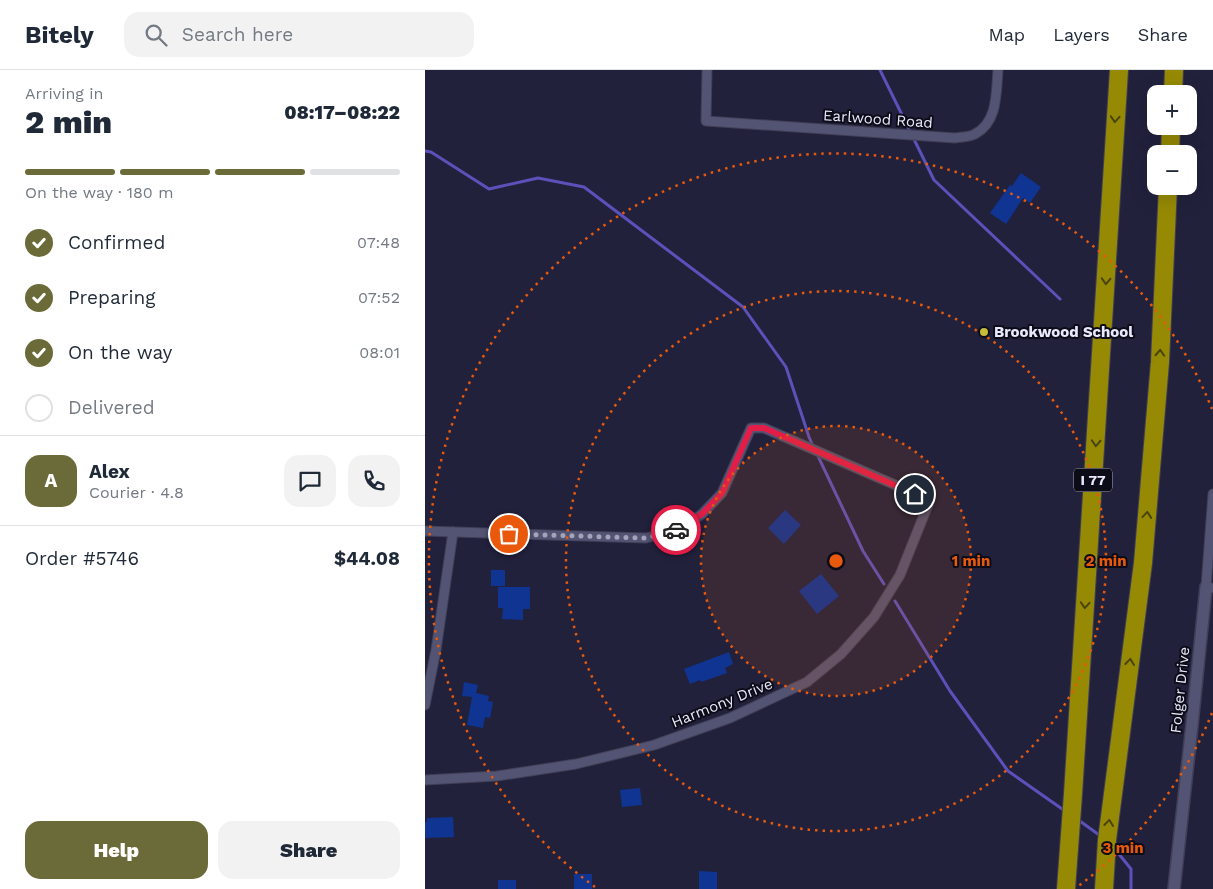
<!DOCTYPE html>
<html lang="en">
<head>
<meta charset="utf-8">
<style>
  body { margin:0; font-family:"Work Sans",sans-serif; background:#f2f2f3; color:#1f2937; height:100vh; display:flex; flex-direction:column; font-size:19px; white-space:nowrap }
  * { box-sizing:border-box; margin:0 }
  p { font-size:16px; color:#747a83 }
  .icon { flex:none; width:28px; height:28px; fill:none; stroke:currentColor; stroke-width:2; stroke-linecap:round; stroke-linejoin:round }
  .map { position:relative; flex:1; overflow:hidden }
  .details { display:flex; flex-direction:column; background:#fff; width:425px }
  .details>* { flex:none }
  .controls { position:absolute; left:722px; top:15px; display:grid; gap:10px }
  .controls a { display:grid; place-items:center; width:50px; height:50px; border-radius:10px; background:#fff; box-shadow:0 5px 20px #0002; font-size:25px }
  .pin { position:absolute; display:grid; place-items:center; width:42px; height:42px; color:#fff; margin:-21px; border:2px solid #fff; border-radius:50%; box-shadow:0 1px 5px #0007 }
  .courier { position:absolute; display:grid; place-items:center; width:50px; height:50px; margin:-25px; border:4px solid #e11d48; border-radius:50%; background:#fff; color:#222; box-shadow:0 1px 6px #0007 }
  .headline em { font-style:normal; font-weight:800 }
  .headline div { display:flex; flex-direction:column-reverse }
  .headline { display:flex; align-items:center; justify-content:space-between; height:85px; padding:0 25px }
  h1 { font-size:32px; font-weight:800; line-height:38px }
  .bar { display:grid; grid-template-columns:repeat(4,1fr); gap:8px 5px; align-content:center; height:60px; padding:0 25px }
  .bar i { height:6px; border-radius:4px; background:#e0e1e3 }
  .bar .selected { background:#6b6b39 }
  .bar p { grid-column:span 4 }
  .line { display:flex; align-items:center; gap:12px; padding:0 25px; border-top:1px solid #e0e1e3 }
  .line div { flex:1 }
  .round { display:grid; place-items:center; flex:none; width:52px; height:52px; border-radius:15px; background:#f2f2f3 }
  ol { padding:0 25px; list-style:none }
  li { display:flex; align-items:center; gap:15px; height:55px }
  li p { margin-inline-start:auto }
  li .icon { padding:5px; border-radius:50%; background:#6b6b39; color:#fff; stroke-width:4 }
  li:last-child { color:#747a83 }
  li i { width:28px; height:28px; border:2px solid #e0e1e3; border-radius:50% }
  .action { display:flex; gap:10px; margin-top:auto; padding:10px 25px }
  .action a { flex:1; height:58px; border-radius:15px; background:#6b6b39; color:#fff; font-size:20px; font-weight:800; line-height:58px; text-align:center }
  .action a+a { background:#f2f2f3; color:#1f2937 }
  header { display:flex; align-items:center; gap:30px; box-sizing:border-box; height:70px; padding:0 25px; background:#fff; border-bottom:1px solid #e0e1e3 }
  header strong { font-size:24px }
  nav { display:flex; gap:28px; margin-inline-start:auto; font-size:18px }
  .search { width:350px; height:45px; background:#f2f2f3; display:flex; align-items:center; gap:12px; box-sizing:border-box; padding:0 18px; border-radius:15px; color:#747a83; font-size:19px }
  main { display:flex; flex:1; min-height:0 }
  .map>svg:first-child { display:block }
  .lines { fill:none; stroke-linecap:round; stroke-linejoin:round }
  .stream { stroke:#5c51ba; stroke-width:3 }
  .building { fill:#0f3491 }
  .minor-casing { stroke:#413f56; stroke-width:11 }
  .tertiary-casing { stroke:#413f56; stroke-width:14 }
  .motorway-casing { stroke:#413f56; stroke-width:20 }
  .minor { stroke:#535473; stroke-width:9 }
  .tertiary { stroke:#535473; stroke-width:11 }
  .motorway { stroke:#968a04; stroke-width:18 }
  .oneway { stroke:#4a450f }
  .done { stroke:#a3a3b9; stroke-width:5; stroke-dasharray:0 9 }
  .route { stroke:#e11d48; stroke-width:6 }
  .ring { fill:none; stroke:#e8590c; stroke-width:2.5; stroke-dasharray:2.5 5 }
  .poi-dot { fill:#c7bb3b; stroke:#0c0c18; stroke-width:2 }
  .labels { text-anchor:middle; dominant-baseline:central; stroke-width:4; stroke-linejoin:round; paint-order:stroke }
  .shield { fill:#0c0c18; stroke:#a6a7b8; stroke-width:1 }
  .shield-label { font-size:14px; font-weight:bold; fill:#e8e9fc }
  .street-label { font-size:15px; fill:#e8e9fc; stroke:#0c0c18 }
  .poi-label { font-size:15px; font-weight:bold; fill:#e8e9fc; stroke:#0c0c18; text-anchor:start }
  .centre { fill:#e8590c; stroke:#0c0c18; stroke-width:2.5 }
  .ring-label { font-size:15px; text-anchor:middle; font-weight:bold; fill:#e8590c; stroke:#0c0c18; stroke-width:4; stroke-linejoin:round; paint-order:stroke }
</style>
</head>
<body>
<header>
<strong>Bitely</strong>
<div class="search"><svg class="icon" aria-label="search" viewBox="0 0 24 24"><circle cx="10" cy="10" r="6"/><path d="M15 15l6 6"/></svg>Search here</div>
<nav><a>Map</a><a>Layers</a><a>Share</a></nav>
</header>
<main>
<section class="details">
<div class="headline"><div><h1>2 min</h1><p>Arriving in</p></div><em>08:17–08:22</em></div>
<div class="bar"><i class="selected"></i><i class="selected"></i><i class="selected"></i><i></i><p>On the way · 180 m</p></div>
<ol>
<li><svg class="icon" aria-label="check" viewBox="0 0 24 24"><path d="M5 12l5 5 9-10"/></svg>Confirmed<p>07:48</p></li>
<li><svg class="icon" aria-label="check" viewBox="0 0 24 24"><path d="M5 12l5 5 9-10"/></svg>Preparing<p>07:52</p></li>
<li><svg class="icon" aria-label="check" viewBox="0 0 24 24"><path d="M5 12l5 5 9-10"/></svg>On the way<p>08:01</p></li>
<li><i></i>Delivered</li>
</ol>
<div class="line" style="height:90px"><b class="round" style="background:#6b6b39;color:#fff">A</b><div><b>Alex</b><p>Courier · 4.8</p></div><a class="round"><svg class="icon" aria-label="chat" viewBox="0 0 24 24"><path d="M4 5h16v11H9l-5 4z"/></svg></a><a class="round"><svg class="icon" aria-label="phone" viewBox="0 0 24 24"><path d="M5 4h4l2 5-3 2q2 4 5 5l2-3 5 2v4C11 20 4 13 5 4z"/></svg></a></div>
<div class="line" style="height:65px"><div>Order #5746</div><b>$44.08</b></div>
<div class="action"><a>Help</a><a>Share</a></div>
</section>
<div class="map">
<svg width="788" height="819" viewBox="0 0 788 819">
  <rect width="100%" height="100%" fill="#22213c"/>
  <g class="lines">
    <g class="stream">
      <polyline points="455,0 509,110 635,229"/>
      <polyline points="0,81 6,82 64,119 113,108 159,117 318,237 361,297 384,367 388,376"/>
      <polyline points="392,384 438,481 459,514"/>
      <polyline points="470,531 525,621 583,701 640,741"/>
      <polyline points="652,749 677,767"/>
      <polyline points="689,778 706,799 706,819"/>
    </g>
  </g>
  <g class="building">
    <polygon points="596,103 616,117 605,133 598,128 581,154 565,143 585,115 587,116"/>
    <polygon points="360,440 376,455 359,474 343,458"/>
    <rect x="66" y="500" width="14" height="16"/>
    <polygon points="396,504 414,526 392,544 374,521"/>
    <polygon points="73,517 105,517 105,539 98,539 98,550 77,549 78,538 73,538"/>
    <polygon points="304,582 308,594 300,598 302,603 276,612 275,610 265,614 259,599"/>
    <polygon points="39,612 53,615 51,623 64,626 63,631 68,632 65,648 60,647 58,658 42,655 47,627 37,626"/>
    <polygon points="215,718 217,735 197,737 195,720"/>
    <polygon points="28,747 29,767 0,768 0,752 2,752 2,748"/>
    <polygon points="274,801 292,802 292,819 274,819"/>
    <rect x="149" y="804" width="18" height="15"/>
    <rect x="73" y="810" width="18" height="9"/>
  </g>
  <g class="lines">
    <defs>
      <g id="minor">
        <path d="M282,0L281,51L530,68C536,67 545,67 550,64C573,52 571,23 573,0"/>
        <polyline points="788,424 781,517 788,518"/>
        <polyline points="0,461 221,468 253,460 277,444 297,423 326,358 339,358 505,430 475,505 449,547 416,584 382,612 305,648 229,675 151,694 72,706 0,710"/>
        <polyline points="0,635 11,580 28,462"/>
      </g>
      <polyline id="tertiary" points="749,819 767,655 781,517"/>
      <g id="motorway">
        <polyline points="748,24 749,0"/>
        <polyline points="745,84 746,56"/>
        <polyline points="641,819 648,724 694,0"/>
        <polyline points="679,819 682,770 718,493 735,292 743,116"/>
      </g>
    </defs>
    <use href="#minor" class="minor-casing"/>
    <use href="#tertiary" class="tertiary-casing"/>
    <use href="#motorway" class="motorway-casing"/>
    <use href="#minor" class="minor"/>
    <use href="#tertiary" class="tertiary"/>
    <use href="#motorway" class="motorway"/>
  </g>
  <defs><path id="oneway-chevron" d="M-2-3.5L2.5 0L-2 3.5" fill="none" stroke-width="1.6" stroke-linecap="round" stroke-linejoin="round" transform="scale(1.25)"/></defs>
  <g class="oneway">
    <use href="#oneway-chevron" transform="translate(690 49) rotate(94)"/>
    <use href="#oneway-chevron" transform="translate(681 211) rotate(93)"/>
    <use href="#oneway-chevron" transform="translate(735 283) rotate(-87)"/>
    <use href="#oneway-chevron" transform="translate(671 373) rotate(93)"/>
    <use href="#oneway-chevron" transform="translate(722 445) rotate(-85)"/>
    <use href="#oneway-chevron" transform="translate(660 535) rotate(94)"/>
    <use href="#oneway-chevron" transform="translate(705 592) rotate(-83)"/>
    <use href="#oneway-chevron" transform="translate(684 753) rotate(-83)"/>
  </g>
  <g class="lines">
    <polyline class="done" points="84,464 221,468 251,460"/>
    <polyline class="route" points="251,460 277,444 297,423 326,358 339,358 490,424"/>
  </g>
  <circle cx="411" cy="491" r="135" fill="#e8590c" fill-opacity=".12"/>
  <g class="ring">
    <circle cx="411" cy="491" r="135"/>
    <circle cx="411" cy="491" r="270"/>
    <path d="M787 643A406 406 0 0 1 652 817M170 817A406 406 0 1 1 787 339"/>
  </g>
  <circle class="poi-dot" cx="559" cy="262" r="5"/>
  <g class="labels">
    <rect class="shield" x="649" y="398.5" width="38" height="23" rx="4"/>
    <g class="shield-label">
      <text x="668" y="410">I 77</text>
    </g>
    <g class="street-label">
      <text transform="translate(453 49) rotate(4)">Earlwood Road</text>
      <text transform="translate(755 620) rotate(-84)">Folger Drive</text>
      <text transform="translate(297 633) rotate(-22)">Harmony Drive</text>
    </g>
    <g class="poi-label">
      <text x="569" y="262">Brookwood School</text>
    </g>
  </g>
  <circle cx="411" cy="491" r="8" class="centre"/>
  <g class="ring-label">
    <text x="546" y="496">1 min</text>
    <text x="681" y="496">2 min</text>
    <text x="698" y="783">3 min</text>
  </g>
</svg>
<div class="controls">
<a>+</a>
<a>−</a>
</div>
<div class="pin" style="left:84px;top:464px;background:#ea580c"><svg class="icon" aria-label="bag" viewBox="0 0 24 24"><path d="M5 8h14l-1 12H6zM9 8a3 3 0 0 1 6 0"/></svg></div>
<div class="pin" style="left:490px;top:424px;background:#1f2937"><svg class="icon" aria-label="home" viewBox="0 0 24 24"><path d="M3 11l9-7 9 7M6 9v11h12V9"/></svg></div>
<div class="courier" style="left:251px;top:460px"><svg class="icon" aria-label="car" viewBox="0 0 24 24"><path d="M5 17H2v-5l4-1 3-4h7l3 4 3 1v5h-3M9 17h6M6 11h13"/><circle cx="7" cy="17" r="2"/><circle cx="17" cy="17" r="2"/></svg></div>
</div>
</main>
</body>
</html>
